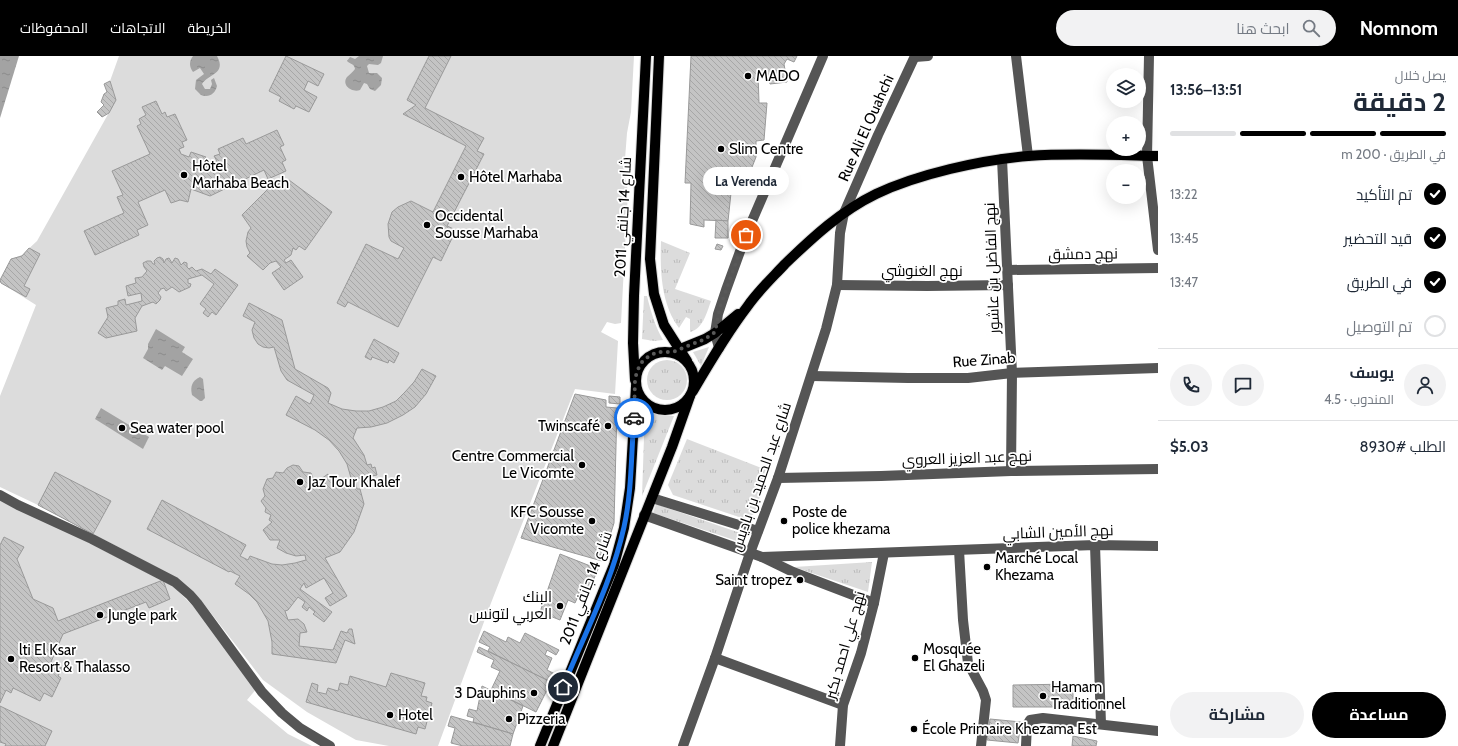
<!DOCTYPE html>
<html lang="ar">
<head>
<meta charset="utf-8">
<style>
  body { margin:0; font-family:Cabin,Cairo,sans-serif; background:#f2f2f3; color:#1f2937; direction:rtl; height:100vh; display:flex; flex-direction:column; font-size:15px; white-space:nowrap }
  * { box-sizing:border-box; margin:0 }
  p { font-size:13px; color:#747a83 }
  .icon { flex:none; width:22px; height:22px; fill:none; stroke:currentColor; stroke-width:2; stroke-linecap:round; stroke-linejoin:round }
  .map { position:relative; flex:1; overflow:hidden; direction:ltr }
  .sheet { display:flex; flex-direction:column; background:#fff; width:300px }
  .sheet>* { flex:none }
  .controls { position:absolute; left:1106px; top:12px; display:grid; gap:8px }
  .controls a { display:grid; place-items:center; width:40px; height:40px; border-radius:50%; background:#fff; box-shadow:0 4px 16px #0002; font-size:20px }
  .pin { position:absolute; display:grid; place-items:center; width:34px; height:34px; color:#fff; margin:-17px; border:2px solid #fff; border-radius:50%; box-shadow:0 1px 4px #0007 }
  .courier { position:absolute; display:grid; place-items:center; width:40px; height:40px; margin:-20px; border:3px solid #1a73e8; border-radius:50%; background:#fff; color:#222; box-shadow:0 1px 5px #0007 }
  .bubble { position:absolute; height:28px; border-radius:14px; background:#fff; box-shadow:0 4px 16px #0002; font-size:13px; font-weight:700; line-height:28px; text-align:center; direction:rtl }
  .summary em { font-style:normal; font-weight:700 }
  .summary div { display:flex; flex-direction:column-reverse }
  .summary { display:flex; align-items:center; justify-content:space-between; height:68px; padding:0 12px }
  h1 { font-size:26px; font-weight:700; line-height:30px }
  .bar { display:grid; grid-template-columns:repeat(4,1fr); gap:6px 4px; align-content:center; height:48px; padding:0 12px }
  .bar i { height:5px; border-radius:3px; background:#e0e1e3 }
  .bar .current { background:#000 }
  .bar p { grid-column:span 4 }
  .line { display:flex; align-items:center; gap:10px; padding:0 12px; border-top:1px solid #e0e1e3 }
  .line div { flex:1 }
  .round { display:grid; place-items:center; flex:none; width:42px; height:42px; border-radius:21px; background:#f2f2f3 }
  ol { padding:0 12px; list-style:none }
  li { display:flex; align-items:center; gap:12px; height:44px }
  li p { margin-inline-start:auto }
  li .icon { padding:4px; border-radius:50%; background:#000; color:#fff; stroke-width:4 }
  li:last-child { color:#747a83 }
  li i { width:22px; height:22px; border:2px solid #e0e1e3; border-radius:50% }
  .cta { display:flex; gap:8px; margin-top:auto; padding:8px 12px }
  .cta a { flex:1; height:46px; border-radius:24px; background:#000; color:#fff; font-size:16px; font-weight:700; line-height:46px; text-align:center }
  .cta a+a { background:#f2f2f3; color:#1f2937 }
  header { display:flex; align-items:center; gap:24px; box-sizing:border-box; height:56px; padding:0 20px; background:#000; color:#fff }
  header strong { font-size:19px }
  nav { display:flex; gap:22px; margin-inline-start:auto; font-size:14px }
  .search { width:280px; height:36px; background:#f2f2f3; display:flex; align-items:center; gap:10px; box-sizing:border-box; padding:0 14px; border-radius:22px; color:#747a83; font-size:15px }
  main { display:flex; flex:1; min-height:0 }
  .map>svg:first-child { display:block }
  .grass { fill:url(#grass-tufts) }
  .garden { fill:#dcdcdc }
  .water { fill:url(#water-ripples) }
  .building { fill:url(#building-back-hatch); stroke:#999 }
  .lines { fill:none; stroke-linecap:round; stroke-linejoin:round }
  .major-casing { stroke:#dbdbdb; stroke-width:12 }
  .minor { stroke:#555; stroke-width:10 }
  .major { stroke:#000; stroke-width:10 }
  .done { stroke:#595959; stroke-width:4; stroke-dasharray:0 7.2 }
  .route { stroke:#1a73e8; stroke-width:5 }
  .poi-dot { fill:#000; stroke:#fff; stroke-width:1.5 }
  .labels { text-anchor:middle; dominant-baseline:central; stroke-width:3.5; stroke-linejoin:round; paint-order:stroke }
  .poi-label { font-size:15px; fill:#000; stroke:#fff; text-anchor:start }
  .street-label { font-size:15px; fill:#000; stroke:#fff }
</style>
</head>
<body>
<header>
<strong>Nomnom</strong>
<div class="search"><svg class="icon" aria-label="search" viewBox="0 0 24 24"><circle cx="10" cy="10" r="6"/><path d="M15 15l6 6"/></svg>ابحث هنا</div>
<nav><a>الخريطة</a><a>الاتجاهات</a><a>المحفوظات</a></nav>
</header>
<main>
<section class="sheet">
<div class="summary"><div><h1>2 دقيقة</h1><p>يصل خلال</p></div><em>13:51–13:56</em></div>
<div class="bar"><i class="current"></i><i class="current"></i><i class="current"></i><i></i><p>في الطريق · 200 m</p></div>
<ol>
<li><svg class="icon" aria-label="check" viewBox="0 0 24 24"><path d="M5 12l5 5 9-10"/></svg>تم التأكيد<p>13:22</p></li>
<li><svg class="icon" aria-label="check" viewBox="0 0 24 24"><path d="M5 12l5 5 9-10"/></svg>قيد التحضير<p>13:45</p></li>
<li><svg class="icon" aria-label="check" viewBox="0 0 24 24"><path d="M5 12l5 5 9-10"/></svg>في الطريق<p>13:47</p></li>
<li><i></i>تم التوصيل</li>
</ol>
<div class="line" style="height:72px"><a class="round"><svg class="icon" aria-label="person" viewBox="0 0 24 24"><circle cx="12" cy="8" r="4"/><path d="M4 21q1-7 8-7t8 7"/></svg></a><div><b>يوسف</b><p>المندوب · 4.5</p></div><a class="round"><svg class="icon" aria-label="chat" viewBox="0 0 24 24"><path d="M4 5h16v11H9l-5 4z"/></svg></a><a class="round"><svg class="icon" aria-label="phone" viewBox="0 0 24 24"><path d="M5 4h4l2 5-3 2q2 4 5 5l2-3 5 2v4C11 20 4 13 5 4z"/></svg></a></div>
<div class="line" style="height:52px"><div>الطلب #8930</div><b>$5.03</b></div>
<div class="cta"><a>مساعدة</a><a>مشاركة</a></div>
</section>
<div class="map">
<svg width="1158" height="690" viewBox="0 0 1158 690">
  <defs>
    <pattern id="grass-tufts" width="24" height="20" patternUnits="userSpaceOnUse"><rect width="24" height="20" fill="#dcdcdc"/><path d="M3 7l-1-3M5 7V3M7 7l1-3M15 17l-1-3M17 17v-4M19 17l1-3" fill="none" stroke="#bbb"/></pattern>
    <pattern id="water-ripples" width="26" height="14" patternUnits="userSpaceOnUse"><rect width="26" height="14" fill="#a3a3a3"/><path d="M2 4q2-2 4 0t4 0M15 11q2-2 4 0t4 0" fill="none" stroke="#8b8b8b"/></pattern>
    <pattern id="building-back-hatch" width="6" height="6" patternUnits="userSpaceOnUse"><rect width="6" height="6" fill="#c4c4c4"/><path d="M-1 5l2 2M0 0l6 6M5-1l2 2" fill="none" stroke="#a7a7a7"/></pattern>
  </defs>
  <rect width="100%" height="100%" fill="#fff"/>
  <g class="grass">
    <path d="M661,185L690,197L675,233L711,245C707,256 703,273 690,276V263L686,261L679,272C661,248 660,215 661,185Z"/>
    <path d="M644,240H647C651,256 655,270 663,284L654,285L642,283Z"/>
    <polygon points="709,291 701,310 693,296"/>
    <circle cx="667" cy="324" r="20"/>
    <path d="M645,352C654,359 662,360 674,360L642,440Z"/>
    <polygon points="687,383 769,415 754,458 745,463 673,439 668,429"/>
    <polygon points="656,448 746,479 743,487 653,457"/>
    <polygon points="872,506 868,536 794,511"/>
  </g>
  <g class="garden">
    <polygon points="119,0 634,0 631,56 627,77 624,116 628,135 621,267 615,268 607,266 601,276 618,285 615,338 575,333 491,547 438,690 389,690 356,684 307,656 263,624 200,543 177,522 38,449 0,431 0,340 36,249 1,227 0,224 11,203 22,199 37,185 116,44 110,25"/>
    <polygon points="0,441 173,530 193,550 257,632 247,644 288,678 312,690 0,690"/>
  </g>
  <g class="water">
    <polygon points="0,0 19,0 0,62"/>
    <path d="M193,0H217C227,18 208,18 202,28L205,33H210L212,28L211,24L214,22L217,30C215,38 209,42 201,39L195,33L196,24L204,18L200,12L193,16C189,11 189,5 193,0Z"/>
    <path d="M359,0H383L381,7L378,9L369,8L367,10L369,17H377L382,22L381,29L375,35L370,33L367,28L364,27L360,34C352,37 341,29 347,21C350,18 353,16 355,13C354,7 351,9 347,5L350,1L355,3Z"/>
    <polygon points="156,273 185,291 182,296 193,303 182,320 165,310 162,314 143,302 148,293 148,288"/>
    <path d="M200,321L203,323L205,342L202,345H200L192,339C190,330 192,325 200,321Z"/>
    <polygon points="101,352 149,381 143,393 95,363"/>
  </g>
  <g class="building">
    <polygon points="286,0 324,18 318,30 308,25 304,34 317,41 309,56 296,50 294,53 279,45 281,41 269,35"/>
    <polygon points="429,0 451,0 425,52 484,82 477,95 484,98 447,170 456,174 441,205 433,201 398,271 348,246 345,251 337,247 366,188 398,203 404,192 391,185 389,181 388,168 392,156 398,151 411,145 433,156 466,90 403,58 416,49 407,44"/>
    <polygon points="691,0 797,0 794,6 787,3 784,8 787,26 770,28 768,17 758,17 759,47 767,47 764,84 756,85 756,101 745,129 732,129 733,124 711,125 712,136 731,137 728,165 704,164 704,171 690,168 691,127 685,127"/>
    <polygon points="110,25 116,44 109,57 102,61 97,56 104,49 101,46 104,38 107,36 104,28"/>
    <polygon points="156,45 162,58 165,56 167,61 175,58 187,84 182,86 184,91 179,93 181,98 189,101 191,96 206,101 203,107 209,109 217,105 214,100 220,98 218,93 243,82 246,88 277,74 284,89 280,91 286,104 282,106 286,115 268,123 264,114 210,140 191,133 188,146 180,144 171,147 165,134 138,146 148,169 137,174 139,179 95,199 84,175 124,157 117,141 123,139 112,115 150,98 137,70 141,68 139,63 146,59 142,51"/>
    <polygon points="289,124 332,156 305,194 299,190 296,194 293,192 291,199 284,204 286,207 291,204 303,221 284,234 272,217 281,211 276,205 270,207 263,214 247,200 250,197 247,191 246,185 248,176 251,172 242,159 270,131"/>
    <polygon points="716,164 728,165 728,182 715,182"/>
    <polygon points="717,188 723,190 721,194 715,193"/>
    <polygon points="29,192 40,198 24,230 30,233 26,241 1,227 0,224 11,203 22,200"/>
    <polygon points="160,201 163,203 164,207 166,203 169,202 172,207 175,202 178,203 181,209 184,206 187,207 187,211 189,213 192,211 196,215 202,213 211,218 215,213 238,229 216,259 212,256 208,261 203,257 206,253 200,248 214,228 202,219 188,223 188,227 191,228 190,231 179,236 172,231 166,235 164,232 161,233 158,237 161,241 160,244 156,248 153,246 142,250 135,262 137,275 106,282 98,277 108,261 106,252 118,249 118,245 125,243 126,249 142,245 141,237 128,240 126,230 136,227 135,222 142,221 147,215 144,211 143,207 147,205 151,205 153,208 155,208 154,205 157,202"/>
    <polygon points="249,247 282,264 295,313 328,332 331,337 328,347 342,353 356,355 369,355 383,351 396,345 405,336 414,326 422,313 436,320 426,338 415,351 403,359 387,367 371,371 357,372 353,382 364,399 367,409 371,408 372,412 375,411 377,419 355,423 357,433 360,433 364,448 354,476 340,496 325,502 347,540 330,550 325,542 333,537 324,522 306,532 304,527 300,533 332,556 324,566 313,558 315,556 309,551 307,555 302,551 305,546 298,541 288,554 285,555 288,564 298,563 304,568 307,576 300,577 299,590 333,594 341,575 347,577 349,573 352,573 355,588 345,584 336,607 272,598 272,586 268,565 257,546 249,538 235,528 240,520 230,515 229,516 147,473 162,444 246,489 240,500 248,504 250,500 272,508 282,509 295,507 306,504 305,499 296,500 286,497 277,492 280,484 270,484 263,474 272,466 269,464 271,459 265,456 266,452 261,445 265,440 263,433 267,423 273,422 276,416 283,417 287,412 293,409 299,410 303,416 311,417 314,424 318,425 328,418 334,427 351,422 347,408 339,395 329,384 315,374 286,359 296,340 310,348 314,339 287,324 281,315 274,291 269,292 263,291 258,288 254,282 252,274 255,266 243,260"/>
    <polygon points="374,283 399,297 394,307 389,304 388,307 372,301 371,304 365,301"/>
    <polygon points="575,338 606,344 606,351 617,352 614,467 602,505 521,482"/>
    <polygon points="609,340 620,341 620,348 609,347"/>
    <polygon points="55,416 111,445 93,478 38,449"/>
    <polygon points="4,481 24,491 17,503 33,543 53,552 58,565 163,524 170,543 149,552 146,546 63,578 51,606 62,612 58,620 61,622 52,641 44,637 40,645 13,632 11,637 6,634 0,647 0,489"/>
    <polygon points="560,498 598,513 590,532 585,530 582,539 579,538 575,547 568,544 560,564 540,556"/>
    <polygon points="484,575 506,586 508,581 520,587 525,577 559,594 556,599 547,594 545,599 552,602 547,614 555,618 551,626 488,595 490,591 479,586"/>
    <polygon points="479,591 551,626 536,656 491,634 500,615 491,611 494,604 477,596"/>
    <polygon points="391,617 425,627 421,640 427,641 426,645 432,647 425,673 418,671 416,678 306,646 312,627 318,629 317,636 326,638 328,632 338,635 340,627 348,629 350,620 386,631"/>
    <polygon points="1073,628 1073,651 1013,651 1013,629"/>
    <polygon points="482,630 523,650 513,678 473,666 474,662 467,660 469,653 477,655"/>
    <polygon points="0,650 52,675 45,690 5,690 6,688 0,686"/>
    <polygon points="451,660 513,678 510,690 463,690 451,687 455,672 448,670"/>
    <polygon points="990,663 1021,666 1018,687 987,684"/>
    <polygon points="1073,680 1097,685 1096,690 1072,690"/>
  </g>
  <g class="lines">
    <defs>
      <g id="major">
        <polyline points="659,0 650,203 654,238 664,269 687,305"/>
        <circle cx="665" cy="325" r="29"/>
        <polyline points="673,296 705,283 715,277 738,258"/>
        <polyline points="635,324 633,287 634,240 646,0"/>
        <path d="M693,335C710,306 727,277 747,251C758,235 772,222 785,208C813,181 841,155 876,138C918,118 981,104 1028,100C1071,97 1115,99 1158,100"/>
        <polyline points="540,690 614,509 624,472 630,432 636,330"/>
        <polyline points="553,690 672,391 690,340"/>
      </g>
    </defs>
    <use href="#major" class="major-casing"/>
    <g class="minor">
      <polyline points="1016,0 1028,100"/>
      <polyline points="1149,0 1147,100 1158,194"/>
      <polyline points="915,1 928,0"/>
      <polyline points="1002,103 1012,317 1011,415"/>
      <polyline points="1008,214 1158,212"/>
      <polyline points="837,229 927,230 1008,229"/>
      <polyline points="719,292 715,277 718,258 726,234 746,179 823,0"/>
      <polyline points="812,320 908,322 968,322 1012,317 1158,312"/>
      <polyline points="778,422 881,420 1011,415 1158,413"/>
      <polyline points="0,439 18,449 92,483 175,526 190,539 197,547 262,636 282,657 300,672 330,690"/>
      <polyline points="652,442 758,475"/>
      <polyline points="644,459 762,501 793,516 874,547"/>
      <polyline points="1095,489 1101,668"/>
      <polyline points="959,494 963,564 968,607 983,635 986,644 981,690"/>
      <polyline points="762,501 1095,489 1158,490"/>
      <polyline points="715,602 843,649"/>
      <polyline points="683,690 715,602 750,497 778,422 826,273 837,229 840,177 844,157 878,79 915,0"/>
      <polyline points="840,690 843,649 861,597 874,547 884,497"/>
      <polyline points="1026,690 1027,669 1030,664 1043,662 1158,675"/>
    </g>
    <use href="#major" class="major"/>
  </g>
  <g class="lines">
    <polyline class="done" points="634,362 635,324 637,315 642,306 649,300 658,296 673,296 705,283 715,276 720,251 746,179"/>
    <path class="route" d="M563,631C584,579 612,526 624,471C632,435 631,398 634,362"/>
  </g>
  <g class="poi-dot">
    <circle cx="748" cy="20" r="4"/>
    <circle cx="721" cy="93" r="4"/>
    <circle cx="184" cy="119" r="4"/>
    <circle cx="461" cy="121" r="4"/>
    <circle cx="427" cy="169" r="4"/>
    <circle cx="608" cy="370" r="4"/>
    <circle cx="122" cy="372" r="4"/>
    <circle cx="582" cy="409" r="4"/>
    <circle cx="300" cy="426" r="4"/>
    <circle cx="592" cy="465" r="4"/>
    <circle cx="784" cy="465" r="4"/>
    <circle cx="987" cy="511" r="4"/>
    <circle cx="800" cy="524" r="4"/>
    <circle cx="560" cy="550" r="4"/>
    <circle cx="100" cy="559" r="4"/>
    <circle cx="915" cy="602" r="4"/>
    <circle cx="11" cy="603" r="4"/>
    <circle cx="534" cy="637" r="4"/>
    <circle cx="1043" cy="640" r="4"/>
    <circle cx="390" cy="659" r="4"/>
    <circle cx="509" cy="663" r="4"/>
    <circle cx="914" cy="673" r="4"/>
  </g>
  <g class="labels">
    <g class="poi-label">
      <text x="756" y="20">MADO</text>
      <text x="729" y="93">Slim Centre</text>
      <text x="192" y="110">Hôtel<tspan x="192" dy="17">Marhaba Beach</tspan></text>
      <text x="469" y="121">Hôtel Marhaba</text>
      <text x="435" y="160">Occidental<tspan x="435" dy="17">Sousse Marhaba</tspan></text>
      <text x="600" y="370" text-anchor="end">Twinscafé</text>
      <text x="130" y="372">Sea water pool</text>
      <text x="574" y="400" text-anchor="end">Centre Commercial<tspan x="574" dy="17">Le Vicomte</tspan></text>
      <text x="308" y="426">Jaz Tour Khalef</text>
      <text x="584" y="456" text-anchor="end">KFC Sousse<tspan x="584" dy="17">Vicomte</tspan></text>
      <text x="792" y="456">Poste de<tspan x="792" dy="17">police khezama</tspan></text>
      <text x="995" y="502">Marché Local<tspan x="995" dy="17">Khezama</tspan></text>
      <text x="792" y="524" text-anchor="end">Saint tropez</text>
      <text x="552" y="541" text-anchor="end">البنك<tspan x="552" dy="17">العربي لتونس</tspan></text>
      <text x="108" y="559">Jungle park</text>
      <text x="923" y="593">Mosquée<tspan x="923" dy="17">El Ghazeli</tspan></text>
      <text x="19" y="594">lti El Ksar<tspan x="19" dy="17">Resort &amp; Thalasso</tspan></text>
      <text x="1051" y="631">Hamam<tspan x="1051" dy="17">Traditionnel</tspan></text>
      <text x="526" y="637" text-anchor="end">3 Dauphins</text>
      <text x="398" y="659">Hotel</text>
      <text x="517" y="663">Pizzeria</text>
      <text x="922" y="673">École Primaire Khezama Est</text>
    </g>
    <g class="street-label">
      <text transform="translate(866 72) rotate(-66)">Rue Ali El Ouahchi</text>
      <text transform="translate(623 161) rotate(-87)">شارع 14 جانفي 2011</text>
      <text transform="translate(1083 198) rotate(-1)">نهج دمشق</text>
      <text transform="translate(992 212) rotate(-92)">نهج الفاضل بن عاشور</text>
      <text x="922" y="215">نهج الغنوشي</text>
      <text transform="translate(984 304) rotate(-4)">Rue Zinab</text>
      <text transform="translate(967 402) rotate(-2)">نهج عبد العزيز العروي</text>
      <text transform="translate(761 421) rotate(-71)">شارع عبد الحميد بن باديس</text>
      <text transform="translate(1058 476) rotate(-2)">نهج الأمين الشابي</text>
      <text transform="translate(586 532) rotate(-69)">شارع 14 جانفي 2011</text>
      <text transform="translate(845 589) rotate(-74)">نهج علي احمد بكير</text>
    </g>
  </g>
</svg>
<div class="controls">
<a><svg class="icon" aria-label="layers" viewBox="0 0 24 24"><path d="M12 4l9 5-9 5-9-5zM3 14l9 5 9-5"/></svg></a>
<a>+</a>
<a>−</a>
</div>
<div class="pin" style="left:746px;top:179px;background:#ea580c"><svg class="icon" aria-label="bag" viewBox="0 0 24 24"><path d="M5 8h14l-1 12H6zM9 8a3 3 0 0 1 6 0"/></svg></div>
<div class="pin" style="left:563px;top:631px;background:#1f2937"><svg class="icon" aria-label="home" viewBox="0 0 24 24"><path d="M3 11l9-7 9 7M6 9v11h12V9"/></svg></div>
<div class="courier" style="left:634px;top:362px"><svg class="icon" aria-label="car" viewBox="0 0 24 24"><path d="M5 17H2v-5l4-1 3-4h7l3 4 3 1v5h-3M9 17h6M6 11h13"/><circle cx="7" cy="17" r="2"/><circle cx="17" cy="17" r="2"/></svg></div>
<div class="bubble" style="left:703px;top:111px;width:86px">La Verenda</div>
</div>
</main>
</body>
</html>
